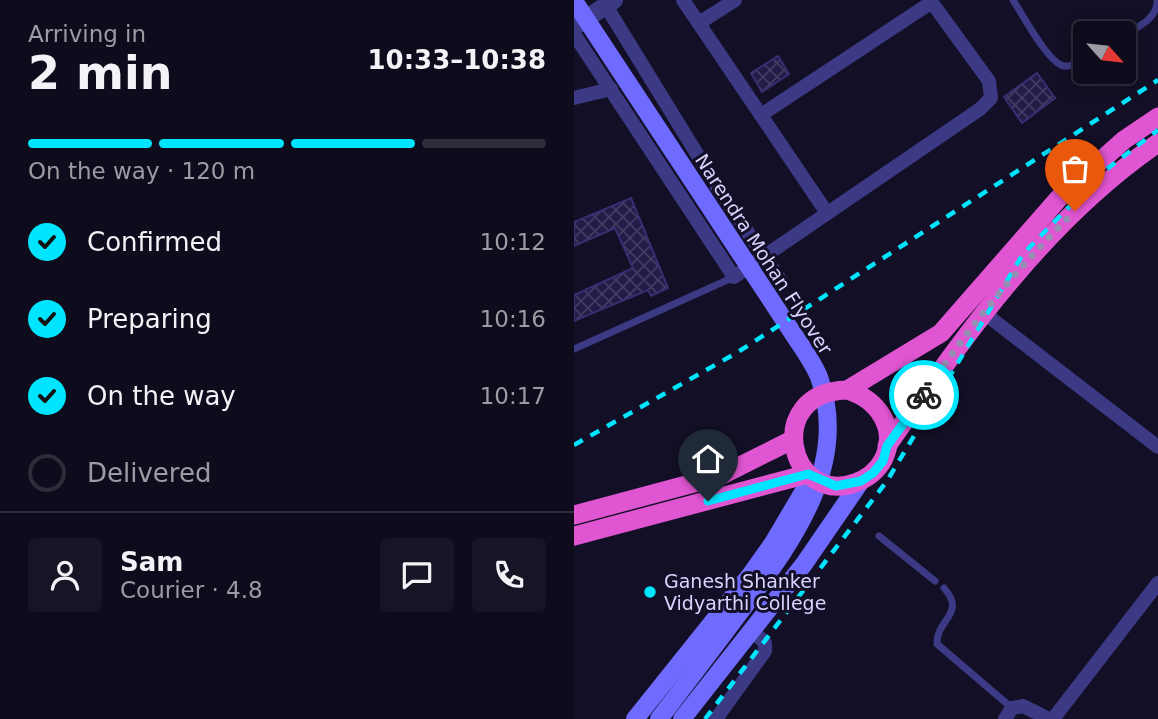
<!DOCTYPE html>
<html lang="en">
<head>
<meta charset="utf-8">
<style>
  body { margin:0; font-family:"DejaVu Sans",sans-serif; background:#171425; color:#f1f3f6; height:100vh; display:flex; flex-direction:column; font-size:26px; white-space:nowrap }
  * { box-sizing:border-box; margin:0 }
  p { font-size:23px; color:#9b9ba3 }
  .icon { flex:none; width:38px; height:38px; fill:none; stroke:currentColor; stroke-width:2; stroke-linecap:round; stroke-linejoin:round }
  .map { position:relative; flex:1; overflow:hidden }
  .side { display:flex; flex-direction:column; background:#0e0b1c; width:574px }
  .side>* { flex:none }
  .needle { width:46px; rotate:117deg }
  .controls { position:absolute; left:499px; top:21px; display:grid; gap:14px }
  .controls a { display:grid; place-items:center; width:63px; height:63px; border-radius:7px; background:#0e0b1c; box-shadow:0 4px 18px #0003,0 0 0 2px #2e2b3b; font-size:35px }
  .pin { position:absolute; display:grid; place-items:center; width:60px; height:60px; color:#fff; margin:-72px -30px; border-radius:50% 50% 50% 0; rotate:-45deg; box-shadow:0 0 7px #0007 }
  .pin .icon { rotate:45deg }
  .courier { position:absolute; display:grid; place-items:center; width:70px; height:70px; margin:-35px; border:5px solid #00e5ff; border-radius:50%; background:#fff; color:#222; box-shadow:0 2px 9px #0007 }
  .summary em { font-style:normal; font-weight:700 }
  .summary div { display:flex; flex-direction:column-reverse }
  .summary { display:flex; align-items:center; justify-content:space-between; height:119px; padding:0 28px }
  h1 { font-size:46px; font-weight:700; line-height:52px }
  .bar { display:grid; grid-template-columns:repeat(4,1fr); gap:10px 7px; align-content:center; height:84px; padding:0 28px }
  .bar i { height:9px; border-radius:5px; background:#2e2b3b }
  .bar .selected { background:#00e5ff }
  .bar p { grid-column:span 4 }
  .line { display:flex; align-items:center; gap:18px; padding:0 28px; border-top:2px solid #2e2b3b }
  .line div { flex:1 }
  .round { display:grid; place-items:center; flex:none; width:74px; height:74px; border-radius:7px; background:#171425 }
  ol { padding:0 28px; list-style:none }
  li { display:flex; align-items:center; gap:21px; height:77px }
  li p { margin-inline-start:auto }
  li .icon { padding:7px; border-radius:50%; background:#00e5ff; color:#111; stroke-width:4 }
  li:last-child { color:#9b9ba3 }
  li i { width:38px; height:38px; border:4px solid #2e2b3b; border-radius:50% }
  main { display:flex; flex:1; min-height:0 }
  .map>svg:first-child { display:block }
  .building { fill:url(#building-cross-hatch); stroke:#3b2d73; stroke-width:2 }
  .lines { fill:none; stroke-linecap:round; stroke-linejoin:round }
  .service { stroke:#3d3a85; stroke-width:7 }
  .minor { stroke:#3d3a85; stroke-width:14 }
  .tertiary { stroke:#3d3a85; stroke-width:18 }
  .secondary { stroke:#6f6bff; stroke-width:18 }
  .trunk { stroke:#e055d1; stroke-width:19 }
  .rail { stroke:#00e5ff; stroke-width:4.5; stroke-dasharray:10 9; stroke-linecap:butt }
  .done { stroke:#948fb3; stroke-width:7; stroke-dasharray:0 12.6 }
  .route { stroke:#00e5ff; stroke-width:9 }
  .poi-dot { fill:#00e5ff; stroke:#130f26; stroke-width:2.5 }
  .labels { text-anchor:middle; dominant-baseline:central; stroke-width:6; stroke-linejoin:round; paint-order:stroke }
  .street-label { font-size:19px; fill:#d9d4ff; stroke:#130f26 }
  .poi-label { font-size:19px; fill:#d9d4ff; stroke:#130f26; text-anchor:start }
</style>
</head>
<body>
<main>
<section class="side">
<div class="summary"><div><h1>2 min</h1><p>Arriving in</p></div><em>10:33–10:38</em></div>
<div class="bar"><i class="selected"></i><i class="selected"></i><i class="selected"></i><i></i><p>On the way · 120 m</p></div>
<ol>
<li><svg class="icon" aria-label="check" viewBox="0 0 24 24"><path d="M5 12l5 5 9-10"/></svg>Confirmed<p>10:12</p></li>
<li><svg class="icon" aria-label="check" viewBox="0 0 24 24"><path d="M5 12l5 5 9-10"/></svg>Preparing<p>10:16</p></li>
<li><svg class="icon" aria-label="check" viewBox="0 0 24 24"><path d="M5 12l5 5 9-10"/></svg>On the way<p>10:17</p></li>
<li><i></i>Delivered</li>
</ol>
<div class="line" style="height:126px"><a class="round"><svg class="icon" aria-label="person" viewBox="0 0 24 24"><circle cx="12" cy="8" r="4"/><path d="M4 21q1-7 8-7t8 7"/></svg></a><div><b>Sam</b><p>Courier · 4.8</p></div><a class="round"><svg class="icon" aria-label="chat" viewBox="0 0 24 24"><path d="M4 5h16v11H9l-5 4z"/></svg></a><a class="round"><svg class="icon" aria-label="phone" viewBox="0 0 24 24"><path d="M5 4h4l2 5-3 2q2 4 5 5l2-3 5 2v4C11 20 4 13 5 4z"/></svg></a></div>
</section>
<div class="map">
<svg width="584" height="719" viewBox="0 0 584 719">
  <defs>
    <pattern id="building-cross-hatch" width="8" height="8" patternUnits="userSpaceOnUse" patternTransform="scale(1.75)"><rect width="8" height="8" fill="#241b47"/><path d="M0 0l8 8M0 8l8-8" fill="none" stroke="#433b63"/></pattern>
  </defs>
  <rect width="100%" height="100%" fill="#130f26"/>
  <g class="building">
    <polygon points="204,56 215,74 188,92 177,73"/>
    <polygon points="463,73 481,98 448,123 430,97"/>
    <polygon points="57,198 94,288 77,296 74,290 0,321 0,295 59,268 41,228 0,246 0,222"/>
  </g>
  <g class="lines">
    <g class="service">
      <path d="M439,0C449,15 474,63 490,66C498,67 505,62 511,58"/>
      <path d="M550,35C563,27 584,19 583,0"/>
      <polyline points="0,349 160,277"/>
      <polyline points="305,536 361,581"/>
      <path d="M370,588C393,614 362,619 363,644L438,708"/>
    </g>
    <g class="minor">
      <polyline points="109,0 253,213"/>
      <polyline points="32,6 147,193 207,281"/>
      <polyline points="125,23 161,0"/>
      <polyline points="0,34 160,277 406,109 417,98 415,81 356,0"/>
      <polyline points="0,98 37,89"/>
      <polyline points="187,115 358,2"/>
      <polyline points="410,313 584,447"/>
      <polyline points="142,719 191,651 191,643 177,629"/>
      <polyline points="431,719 438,708 449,706 475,719"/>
      <polyline points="479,719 584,583"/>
    </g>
    <polyline class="tertiary" points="0,27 40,0"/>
    <g class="secondary">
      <path d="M0,1L218,332C227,346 239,362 245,377C276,463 220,539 172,604C143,643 114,681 85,719"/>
      <polyline points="61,719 177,574 199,543 238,477"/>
      <polyline points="108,719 230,564 287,481"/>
    </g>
    <g class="trunk">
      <path d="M273,390C303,399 325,428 309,460C303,471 292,479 281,483C214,506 189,392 273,390L367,333L485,198L550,140L584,117"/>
      <path d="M313,446C391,336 470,221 584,143"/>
      <polyline points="0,515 146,476 218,440"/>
      <polyline points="0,536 234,474"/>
    </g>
    <g class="rail">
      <polyline points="0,445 164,352 584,80"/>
      <polyline points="131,719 313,481 449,254 529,172 584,130"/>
    </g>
  </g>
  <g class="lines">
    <path class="done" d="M350,395C393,329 445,266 501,211"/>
    <polyline class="route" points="134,501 234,474 262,486 287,481 299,473 309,461 313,446 350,395"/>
  </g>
  <circle class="poi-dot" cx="76" cy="592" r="7"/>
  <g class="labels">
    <g class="street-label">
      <text transform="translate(190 254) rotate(57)">Narendra Mohan Flyover</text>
    </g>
    <g class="poi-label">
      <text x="90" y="581">Ganesh Shanker<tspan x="90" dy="22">Vidyarthi College</tspan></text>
    </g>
  </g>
</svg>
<div class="controls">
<a><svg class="needle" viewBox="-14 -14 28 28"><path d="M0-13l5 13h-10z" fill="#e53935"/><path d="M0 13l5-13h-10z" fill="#9b9ba3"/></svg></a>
</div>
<div class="pin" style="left:501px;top:211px;background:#ea580c"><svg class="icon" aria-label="bag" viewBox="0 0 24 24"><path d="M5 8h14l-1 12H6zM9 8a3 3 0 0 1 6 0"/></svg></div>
<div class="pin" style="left:134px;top:501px;background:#1f2937"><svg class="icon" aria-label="home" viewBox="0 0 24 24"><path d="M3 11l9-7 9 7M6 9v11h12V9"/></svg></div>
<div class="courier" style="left:350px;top:395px"><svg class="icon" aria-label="bike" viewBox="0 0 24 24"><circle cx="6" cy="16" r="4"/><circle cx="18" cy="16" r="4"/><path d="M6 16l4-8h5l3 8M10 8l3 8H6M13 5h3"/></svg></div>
</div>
</main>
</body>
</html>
